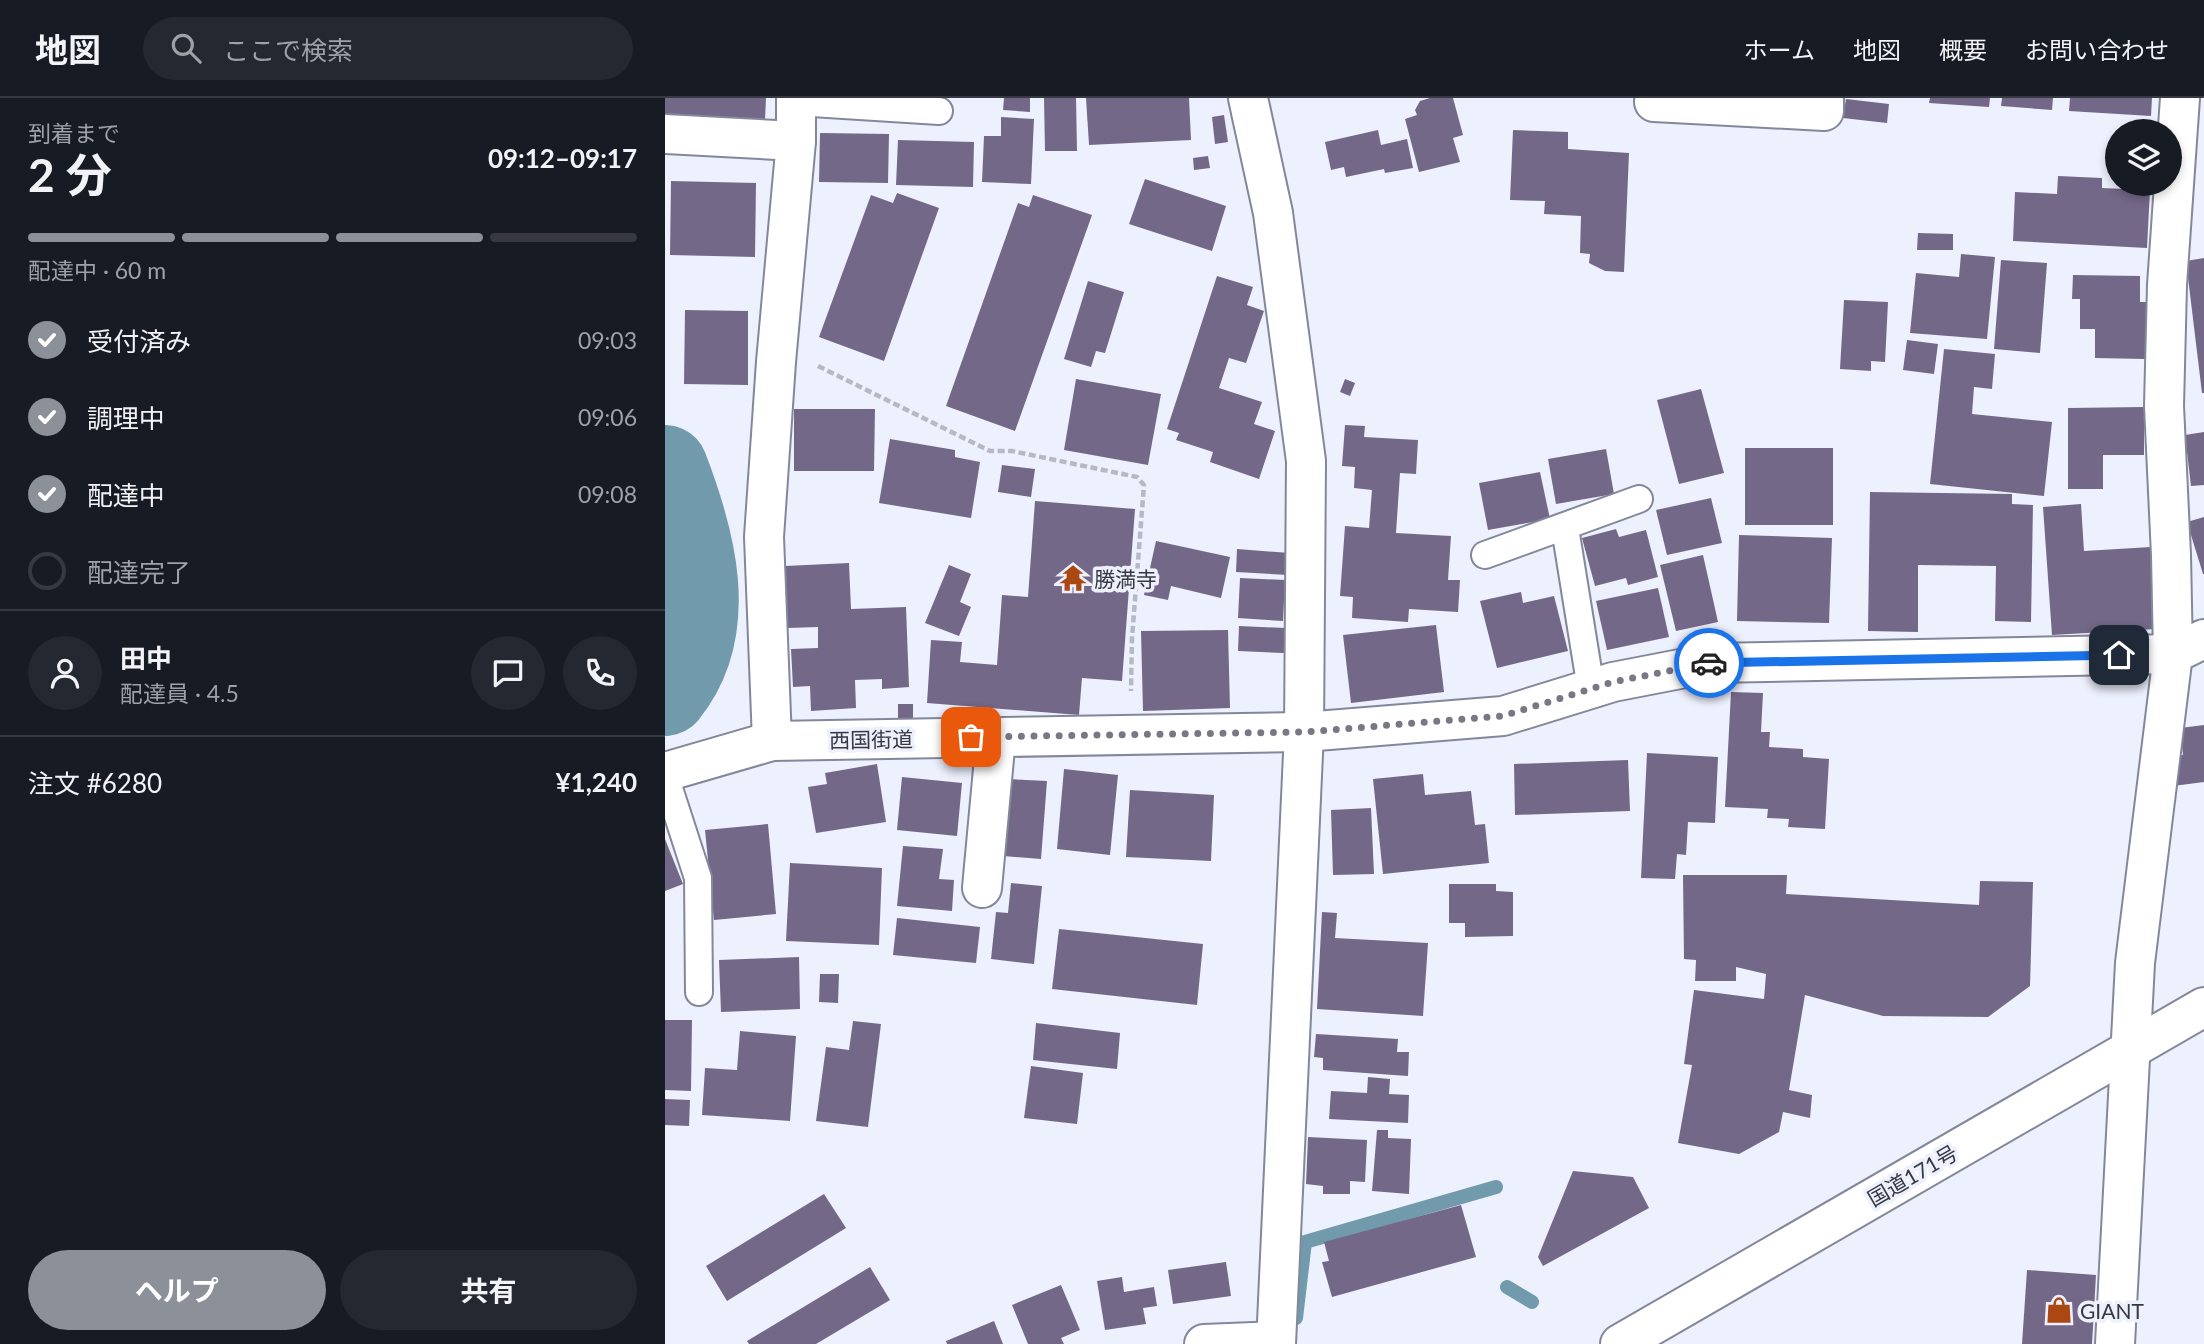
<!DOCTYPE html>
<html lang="ja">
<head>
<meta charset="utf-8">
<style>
  body { margin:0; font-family:Lato,"Noto Sans JP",sans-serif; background:#242831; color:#f1f3f6; height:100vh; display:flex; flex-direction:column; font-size:26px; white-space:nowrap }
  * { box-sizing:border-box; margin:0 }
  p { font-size:23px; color:#9ea1a6 }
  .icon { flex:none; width:38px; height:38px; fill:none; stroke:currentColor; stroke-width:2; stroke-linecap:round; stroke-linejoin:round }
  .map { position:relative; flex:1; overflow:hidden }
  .drawer { display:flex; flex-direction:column; background:#171b24; width:665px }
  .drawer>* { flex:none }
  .controls { position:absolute; left:1440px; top:21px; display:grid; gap:14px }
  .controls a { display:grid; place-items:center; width:77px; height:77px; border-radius:50%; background:#171b24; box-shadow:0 4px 10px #0003; font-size:35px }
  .pin { position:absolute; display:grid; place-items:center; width:60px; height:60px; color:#fff; margin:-30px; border-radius:14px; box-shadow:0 4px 10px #0006 }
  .courier { position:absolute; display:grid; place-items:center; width:70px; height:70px; margin:-35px; border:5px solid #1a73e8; border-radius:50%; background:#fff; color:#222; box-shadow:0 2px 9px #0007 }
  .headline em { font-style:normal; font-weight:700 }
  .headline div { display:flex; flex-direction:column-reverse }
  .headline { display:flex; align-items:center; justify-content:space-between; height:119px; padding:0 28px }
  h1 { font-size:46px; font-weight:700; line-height:52px }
  .bar { display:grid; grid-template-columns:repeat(4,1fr); gap:10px 7px; align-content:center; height:84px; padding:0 28px }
  .bar i { height:9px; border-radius:5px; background:#363941 }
  .bar .on { background:#8c9099 }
  .bar p { grid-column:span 4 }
  .line { display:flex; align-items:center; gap:18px; padding:0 28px; border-top:2px solid #363941 }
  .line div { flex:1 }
  .round { display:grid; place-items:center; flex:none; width:74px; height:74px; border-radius:37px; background:#242831 }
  ol { padding:0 28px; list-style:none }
  li { display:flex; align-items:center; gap:21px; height:77px }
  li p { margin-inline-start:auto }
  li .icon { padding:7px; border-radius:50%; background:#8c9099; color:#fff; stroke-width:4 }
  li:last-child { color:#9ea1a6 }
  li i { width:38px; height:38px; border:4px solid #363941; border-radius:50% }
  .button { display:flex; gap:14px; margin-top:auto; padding:14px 28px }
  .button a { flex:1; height:80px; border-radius:42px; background:#8c9099; color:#fff; font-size:28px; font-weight:700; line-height:80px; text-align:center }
  .button a+a { background:#242831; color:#f1f3f6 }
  header { display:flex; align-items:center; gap:42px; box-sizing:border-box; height:98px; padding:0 35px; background:#171b24; border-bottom:2px solid #363941 }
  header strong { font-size:33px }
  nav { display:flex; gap:38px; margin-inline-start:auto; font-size:24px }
  .search { width:490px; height:63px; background:#242831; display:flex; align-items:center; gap:18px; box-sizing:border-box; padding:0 24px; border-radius:38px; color:#9ea1a6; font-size:26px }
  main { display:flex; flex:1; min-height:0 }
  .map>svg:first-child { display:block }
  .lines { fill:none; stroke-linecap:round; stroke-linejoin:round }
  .stream { stroke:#719bac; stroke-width:14 }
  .river { stroke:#719bac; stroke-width:86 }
  .building { fill:#746888 }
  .lane-casing { stroke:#83879a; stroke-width:30 }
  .street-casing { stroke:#83879a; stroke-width:42 }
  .highway-casing { stroke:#83879a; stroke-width:42 }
  .path { stroke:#b6b9c5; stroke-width:4.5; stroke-dasharray:7 3.5; stroke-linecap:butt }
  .lane { stroke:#fff; stroke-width:26 }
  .street { stroke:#fff; stroke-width:38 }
  .highway { stroke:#fff; stroke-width:38 }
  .done { stroke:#777883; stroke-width:7; stroke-dasharray:0 12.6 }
  .route { stroke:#1a73e8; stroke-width:9 }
  .labels { text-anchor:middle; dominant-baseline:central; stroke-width:7; stroke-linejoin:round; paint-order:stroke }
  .poi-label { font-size:21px; fill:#373841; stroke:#edf0fd; text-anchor:start }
  .street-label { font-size:21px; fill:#373841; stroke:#edf0fd }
</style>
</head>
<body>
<header>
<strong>地図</strong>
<div class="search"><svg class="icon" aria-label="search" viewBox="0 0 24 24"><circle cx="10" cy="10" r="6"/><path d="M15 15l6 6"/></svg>ここで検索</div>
<nav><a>ホーム</a><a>地図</a><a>概要</a><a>お問い合わせ</a></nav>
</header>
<main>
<section class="drawer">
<div class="headline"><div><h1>2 分</h1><p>到着まで</p></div><em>09:12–09:17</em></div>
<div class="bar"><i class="on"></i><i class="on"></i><i class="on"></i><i></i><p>配達中 · 60 m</p></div>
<ol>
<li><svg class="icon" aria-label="check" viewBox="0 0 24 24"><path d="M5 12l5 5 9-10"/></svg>受付済み<p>09:03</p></li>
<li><svg class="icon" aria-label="check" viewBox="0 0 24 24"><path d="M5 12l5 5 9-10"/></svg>調理中<p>09:06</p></li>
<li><svg class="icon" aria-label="check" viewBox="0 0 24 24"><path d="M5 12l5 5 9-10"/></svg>配達中<p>09:08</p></li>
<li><i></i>配達完了</li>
</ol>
<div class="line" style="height:126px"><a class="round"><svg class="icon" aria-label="person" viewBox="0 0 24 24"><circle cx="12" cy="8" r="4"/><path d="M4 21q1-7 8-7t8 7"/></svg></a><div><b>田中</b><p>配達員 · 4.5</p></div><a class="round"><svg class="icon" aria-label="chat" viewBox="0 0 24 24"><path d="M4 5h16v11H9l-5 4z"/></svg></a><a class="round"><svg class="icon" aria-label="phone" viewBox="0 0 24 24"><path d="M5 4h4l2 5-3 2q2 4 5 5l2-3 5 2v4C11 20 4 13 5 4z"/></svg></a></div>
<div class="line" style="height:91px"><div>注文 #6280</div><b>¥1,240</b></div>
<div class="button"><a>ヘルプ</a><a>共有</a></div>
</section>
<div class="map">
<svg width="1539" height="1246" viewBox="0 0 1539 1246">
  <rect width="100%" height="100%" fill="#edf0fd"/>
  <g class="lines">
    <g class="stream">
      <polyline points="842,1189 867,1204"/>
      <polyline points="631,1220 640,1144 831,1089"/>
    </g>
    <path class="river" d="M0,370C27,440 53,530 0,595"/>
  </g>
  <g class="building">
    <polygon points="0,0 101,0 100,22 0,17"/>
    <polygon points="339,0 365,0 365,14 338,12"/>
    <polygon points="379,0 411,0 412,53 380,53"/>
    <polygon points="421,0 524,0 526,42 424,47"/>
    <polygon points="765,0 788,0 798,37 788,40 795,64 754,74 740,21 752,17 750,12 755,3"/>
    <polygon points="1265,0 1325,0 1324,9 1264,5"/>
    <polygon points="1337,0 1388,0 1387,12 1336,8"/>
    <polygon points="1405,0 1487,0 1486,18 1404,13"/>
    <polygon points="1181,1 1224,6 1222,25 1178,20"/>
    <polygon points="559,17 563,44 550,46 547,19"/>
    <polygon points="336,19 369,21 366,86 317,84 319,38 336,38"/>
    <polygon points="713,32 716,47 742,41 748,70 720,75 719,71 681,79 679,69 666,72 660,44"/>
    <polygon points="848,32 903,34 903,51 964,55 959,174 940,173 924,165 925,156 915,155 916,118 879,116 880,103 845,102"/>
    <polygon points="155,35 224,36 223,85 154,84"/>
    <polygon points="233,42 309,44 308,89 231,87"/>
    <polygon points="543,58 545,70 529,72 528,60"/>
    <polygon points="1393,78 1437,80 1437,90 1485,92 1482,150 1348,143 1350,94 1392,96"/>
    <polygon points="480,81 561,108 547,153 464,126"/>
    <polygon points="6,83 91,85 90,159 5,157"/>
    <polygon points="232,95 274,110 219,263 154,239 206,97 228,105"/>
    <polygon points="368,97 427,117 350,333 281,308 353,105 364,109"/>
    <polygon points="1253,135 1288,136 1288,152 1252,152"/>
    <polygon points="1296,156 1330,159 1322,241 1245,235 1251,175 1294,179"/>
    <polygon points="1539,160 1539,295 1537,295 1521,163"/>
    <polygon points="1336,162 1382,165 1375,255 1329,251"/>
    <polygon points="1408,177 1475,178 1475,204 1482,204 1480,261 1430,260 1430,231 1415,231 1415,201 1407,201"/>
    <polygon points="552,178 588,189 582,207 599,213 581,265 564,260 554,290 597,304 589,326 610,333 594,381 545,364 548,354 511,342 514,335 502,331"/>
    <polygon points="423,183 459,194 440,255 431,253 426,269 399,261"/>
    <polygon points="1179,202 1223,204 1220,264 1206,263 1206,273 1175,271"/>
    <polygon points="20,212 83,213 83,287 19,286"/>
    <polygon points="1242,242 1273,246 1269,276 1238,272"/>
    <polygon points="1279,251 1330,256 1327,291 1309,289 1307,316 1387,324 1379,398 1265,386"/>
    <polygon points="411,281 496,296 483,367 399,352"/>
    <polygon points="680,281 690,285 685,298 675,294"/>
    <polygon points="1036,291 1059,375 1014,386 992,302"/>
    <polygon points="1479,309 1479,357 1438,357 1438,391 1403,391 1403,310"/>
    <polygon points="129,311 210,311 209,373 129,373"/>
    <polygon points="680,327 700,328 699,339 753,342 751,376 735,375 731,435 786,438 783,482 795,482 793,514 744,511 743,524 687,520 688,499 675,498 680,428 704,430 707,392 689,390 690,369 677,368"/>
    <polygon points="1539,334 1539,387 1526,388 1520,337"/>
    <polygon points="225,341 290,352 290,359 315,364 306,420 214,405"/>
    <rect x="1080" y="350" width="88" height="77"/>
    <polygon points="941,351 949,396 891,406 883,361"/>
    <polygon points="337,367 370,371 366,399 333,394"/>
    <polygon points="875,374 885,421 823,432 814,385"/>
    <polygon points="1205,394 1347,396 1347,406 1368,407 1366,524 1330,523 1331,468 1253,467 1253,534 1203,533"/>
    <polygon points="1046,400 1057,445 1002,457 991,412"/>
    <polygon points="370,403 470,411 457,583 417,580 414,617 262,605 266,542 297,544 295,564 332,567 337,497 363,499"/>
    <polygon points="1416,406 1419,453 1486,449 1491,531 1387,537 1378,409"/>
    <polygon points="1539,419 1539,476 1538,476 1522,424"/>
    <polygon points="951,431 954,439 981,432 993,479 963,487 961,480 930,488 917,440"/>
    <polygon points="1074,437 1167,440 1164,525 1072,523"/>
    <polygon points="491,443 565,459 556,500 506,488 503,502 479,497"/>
    <polygon points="572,451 625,455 623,477 571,474"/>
    <polygon points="1038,457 1053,524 1011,533 995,467"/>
    <polygon points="184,465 186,511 241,509 244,589 217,591 217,581 190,582 191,610 146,613 145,588 128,589 126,551 153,550 153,529 123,530 120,468"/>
    <polygon points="284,467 306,476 295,504 306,509 294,538 260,525"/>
    <polygon points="575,480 620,482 618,523 573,520"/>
    <polygon points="993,490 1004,539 942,552 931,503"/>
    <polygon points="856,494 858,505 889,498 903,553 832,570 815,503"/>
    <polygon points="771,527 779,594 686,605 678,537"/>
    <polygon points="574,528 620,530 619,555 573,553"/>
    <polygon points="563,532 565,610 478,613 476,533"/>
    <polygon points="1066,594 1098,595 1096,634 1105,634 1104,649 1138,651 1138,659 1164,661 1160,731 1123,729 1124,721 1102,720 1103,711 1060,709"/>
    <rect x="233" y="606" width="15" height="14"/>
    <polygon points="1539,627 1539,684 1508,688 1505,658 1518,657 1515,630"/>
    <polygon points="982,655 1053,659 1050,725 1023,724 1021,757 1012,756 1010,781 976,780"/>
    <polygon points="963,662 965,713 850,717 849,666"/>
    <polygon points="212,666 221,724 151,735 143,689 162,686 160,675"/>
    <polygon points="399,671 453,677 445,757 392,751"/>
    <polygon points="758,676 760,697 806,693 810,727 820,726 824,765 718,776 708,681"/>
    <polygon points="237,679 297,685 292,738 232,732"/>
    <polygon points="343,681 382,683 376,761 338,758"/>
    <polygon points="465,692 549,697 546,763 461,759"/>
    <polygon points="706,710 709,776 668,777 666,712"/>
    <polygon points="103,726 111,816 49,822 40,732"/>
    <polygon points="0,741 18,786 0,793"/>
    <polygon points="238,748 278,751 274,781 289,782 287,813 232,808"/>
    <polygon points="125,765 217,770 214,847 121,843"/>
    <polygon points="1018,777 1122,777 1121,796 1314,807 1315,783 1368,784 1365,888 1323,919 1218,918 1140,897 1124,992 1147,997 1145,1020 1118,1014 1114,1034 1074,1056 1013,1045 1027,967 1019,966 1029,892 1099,901 1101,876 1071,869 1071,883 1030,883 1031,862 1019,861"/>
    <polygon points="346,785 377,788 369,866 326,861 331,814 343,815"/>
    <polygon points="784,786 831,786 831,793 848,794 848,838 800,839 800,825 784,825"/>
    <polygon points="657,814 672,815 670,840 763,845 758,918 652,911"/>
    <polygon points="232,820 315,829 311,865 228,857"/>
    <polygon points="394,831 538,846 532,907 387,891"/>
    <polygon points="134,859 135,911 56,914 54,862"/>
    <polygon points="155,876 174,876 173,905 154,904"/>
    <polygon points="0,922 27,922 26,993 0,992"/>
    <polygon points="188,923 216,926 203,1029 151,1023 161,949 184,952"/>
    <polygon points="371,925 455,935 452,971 368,962"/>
    <polygon points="75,933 131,938 125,1023 37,1017 40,970 72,972"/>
    <polygon points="651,936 733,941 732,954 744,954 743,978 658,972 658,960 649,959"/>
    <polygon points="366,968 418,975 412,1026 359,1020"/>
    <polygon points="703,979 725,981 724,996 744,997 743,1025 664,1021 666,993 702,995"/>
    <polygon points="0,1001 25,1002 24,1028 0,1027"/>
    <polygon points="712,1032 723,1032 723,1040 746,1041 744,1096 707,1093"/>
    <polygon points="643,1039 702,1042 700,1084 685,1083 685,1096 658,1096 658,1088 641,1086"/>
    <polygon points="908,1073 968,1079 984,1110 878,1168 873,1159"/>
    <polygon points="159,1096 181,1130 62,1203 41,1168"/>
    <polygon points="796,1107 811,1159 667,1199 657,1164 664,1163 659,1144"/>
    <polygon points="561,1164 566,1198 508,1206 503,1172"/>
    <polygon points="205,1169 225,1202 151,1246 84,1246 82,1243"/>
    <polygon points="1362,1172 1431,1177 1427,1246 1357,1246"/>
    <polygon points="457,1179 459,1194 489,1189 492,1208 478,1210 481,1226 440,1232 432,1183"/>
    <polygon points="396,1187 415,1232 396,1240 399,1246 363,1246 347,1207"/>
    <polygon points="329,1223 338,1246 282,1246 281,1243"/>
  </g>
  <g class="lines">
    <defs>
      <g id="lane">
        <polyline points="131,4 274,13"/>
        <polyline points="900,430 926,591"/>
        <polyline points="820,457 974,401"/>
        <polyline points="0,678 33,780 34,894"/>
      </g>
      <g id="street">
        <polyline points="583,0 608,115 641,363 639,634 611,1246"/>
        <polyline points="989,4 1159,13 1159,0"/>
        <polyline points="0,36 131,43"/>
        <polyline points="107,643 99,439 111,264 131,43 131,0"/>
        <polyline points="0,674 107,643 639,634 838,618 948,584 1046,565 1508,556 1539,541"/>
        <polyline points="317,790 331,639"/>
        <polyline points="539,1246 611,1243"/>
        <polyline points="1450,1246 1470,865 1508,556 1506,457 1499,308 1502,187 1515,0"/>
      </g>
      <polyline id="highway" points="955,1246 1539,909"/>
    </defs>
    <use href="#lane" class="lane-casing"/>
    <use href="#street" class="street-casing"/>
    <use href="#highway" class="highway-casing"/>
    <polyline class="path" points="153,268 325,353 347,353 472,379 479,387 467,540 466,593"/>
    <use href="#lane" class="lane"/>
    <use href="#street" class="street"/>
    <use href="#highway" class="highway"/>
  </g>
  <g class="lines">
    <polyline class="done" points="306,639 639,634 838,618 948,584 1044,565"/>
    <polyline class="route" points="1044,565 1454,557"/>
  </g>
  <defs>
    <symbol id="temple-bare" viewBox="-9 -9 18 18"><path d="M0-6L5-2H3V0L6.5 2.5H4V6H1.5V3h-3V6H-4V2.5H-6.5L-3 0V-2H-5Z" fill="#ab4711" stroke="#edf0fd" stroke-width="2.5" paint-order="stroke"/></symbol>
    <symbol id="shop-bare" viewBox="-9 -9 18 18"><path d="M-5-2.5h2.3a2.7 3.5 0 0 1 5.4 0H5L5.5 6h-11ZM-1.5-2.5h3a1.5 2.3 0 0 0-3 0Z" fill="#ab4711" stroke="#edf0fd" stroke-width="2.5" paint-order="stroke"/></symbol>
  </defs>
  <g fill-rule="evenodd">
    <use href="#temple-bare" x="389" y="461" width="38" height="38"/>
    <use href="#shop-bare" x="1375" y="1193" width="38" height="38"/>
  </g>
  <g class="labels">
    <g class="poi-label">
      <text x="429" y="480">勝満寺</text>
      <text x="1415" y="1212">GIANT</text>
    </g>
    <g class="street-label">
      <text transform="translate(206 641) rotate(-1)">西国街道</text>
      <text transform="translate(1247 1077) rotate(-30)">国道171号</text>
    </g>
  </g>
</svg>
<div class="controls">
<a><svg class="icon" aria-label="layers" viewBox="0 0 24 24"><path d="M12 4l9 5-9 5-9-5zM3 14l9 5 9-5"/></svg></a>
</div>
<div class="pin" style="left:306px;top:639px;background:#ea580c"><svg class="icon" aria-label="bag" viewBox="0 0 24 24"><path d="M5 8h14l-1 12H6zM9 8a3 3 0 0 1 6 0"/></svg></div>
<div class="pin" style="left:1454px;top:557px;background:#1f2937"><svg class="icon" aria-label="home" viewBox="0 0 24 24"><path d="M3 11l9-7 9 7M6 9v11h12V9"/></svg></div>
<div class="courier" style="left:1044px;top:565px"><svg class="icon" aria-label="car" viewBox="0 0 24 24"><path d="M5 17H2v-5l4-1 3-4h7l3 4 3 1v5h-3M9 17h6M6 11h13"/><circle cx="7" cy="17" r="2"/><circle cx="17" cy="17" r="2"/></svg></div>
</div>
</main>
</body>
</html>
